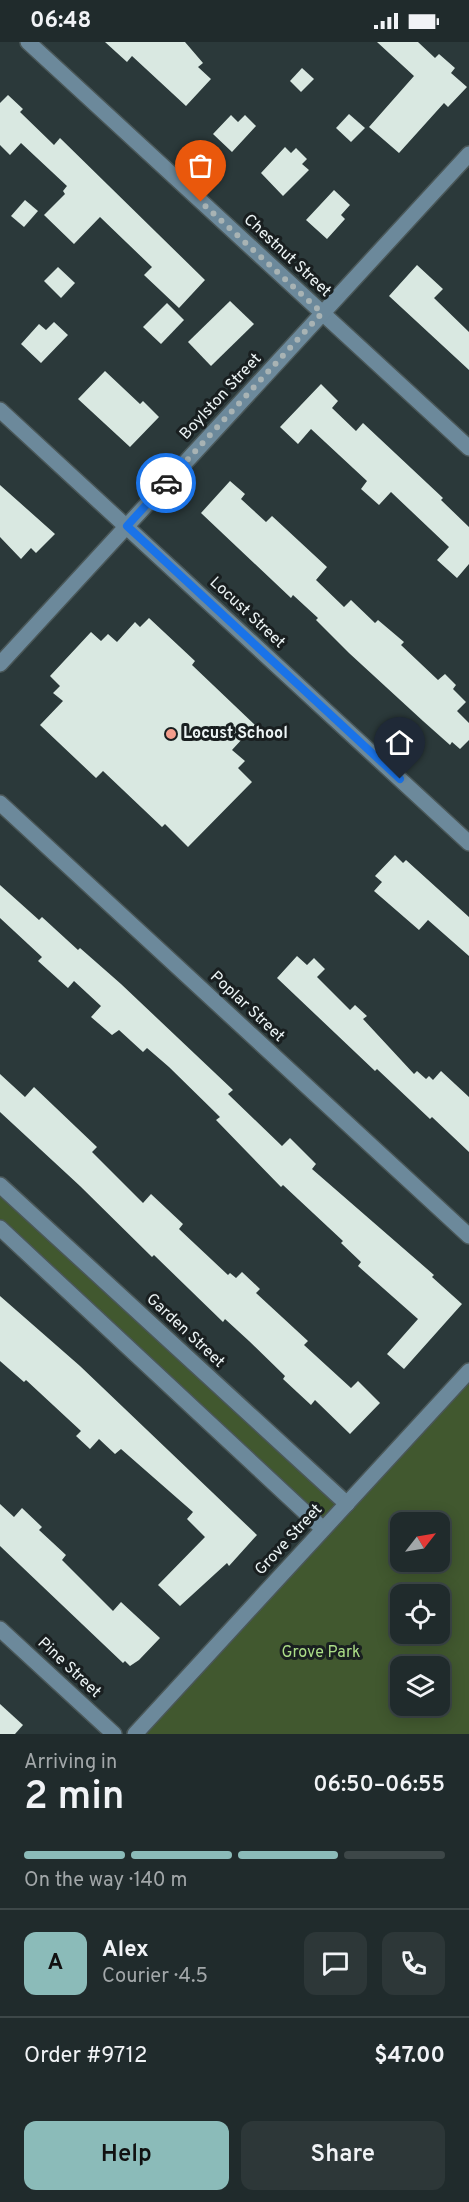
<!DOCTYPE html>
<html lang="en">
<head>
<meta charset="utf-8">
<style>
  body { margin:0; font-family:Overpass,sans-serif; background:#2d3738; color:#f1f3f6; height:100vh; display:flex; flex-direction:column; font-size:22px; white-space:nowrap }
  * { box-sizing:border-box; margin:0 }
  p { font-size:20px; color:#a2a7a9 }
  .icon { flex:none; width:33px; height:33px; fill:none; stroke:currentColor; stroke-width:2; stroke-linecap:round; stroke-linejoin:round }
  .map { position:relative; height:1692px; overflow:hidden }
  .sheet { display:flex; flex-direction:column; background:#202b2c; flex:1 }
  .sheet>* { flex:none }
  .needle { width:39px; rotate:59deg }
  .fabs { position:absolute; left:390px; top:1470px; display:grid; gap:12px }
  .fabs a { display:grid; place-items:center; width:60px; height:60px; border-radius:12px; background:#202b2c; box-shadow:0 3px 15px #0003,0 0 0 2px #3d4748; font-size:30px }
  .pin { position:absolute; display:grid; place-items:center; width:51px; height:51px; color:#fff; margin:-62px -26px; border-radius:50% 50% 50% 0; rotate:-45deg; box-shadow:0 0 6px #0007 }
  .pin .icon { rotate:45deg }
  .courier { position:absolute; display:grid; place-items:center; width:60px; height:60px; margin:-30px; border:4px solid #1a73e8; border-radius:50%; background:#fff; color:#222; box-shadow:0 2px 8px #0007 }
  .head em { font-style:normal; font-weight:600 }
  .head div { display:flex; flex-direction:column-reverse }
  .head { display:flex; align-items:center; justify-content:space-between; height:102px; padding:0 24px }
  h1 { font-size:39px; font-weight:600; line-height:45px }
  .bar { display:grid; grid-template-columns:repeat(4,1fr); gap:9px 6px; align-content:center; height:72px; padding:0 24px }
  .bar i { height:8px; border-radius:4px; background:#3d4748 }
  .bar .on { background:#8bbbb9 }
  .bar p { grid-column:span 4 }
  .line { display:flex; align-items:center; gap:15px; padding:0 24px; border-top:2px solid #3d4748 }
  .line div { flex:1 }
  .round { display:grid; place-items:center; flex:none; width:63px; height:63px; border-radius:12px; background:#2d3738 }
  .cta { display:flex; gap:12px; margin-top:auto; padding:12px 24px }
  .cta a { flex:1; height:69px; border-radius:12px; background:#8bbbb9; color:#111; font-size:24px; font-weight:600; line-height:69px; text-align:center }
  .cta a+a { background:#2d3738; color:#f1f3f6 }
  .status { display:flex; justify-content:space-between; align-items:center; height:42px; padding:0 30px; background:#202b2c; direction:ltr }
  .status svg { height:16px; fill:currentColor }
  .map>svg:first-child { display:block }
  .green { fill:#41582f; fill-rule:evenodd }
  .building { fill:#d9e8e1 }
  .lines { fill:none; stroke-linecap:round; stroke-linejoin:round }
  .minor-casing { stroke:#4a5758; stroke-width:18 }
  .minor { stroke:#6c899b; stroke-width:15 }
  .done { stroke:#a8b3b4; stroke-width:6; stroke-dasharray:0 10.8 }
  .route { stroke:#1a73e8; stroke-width:8 }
  .poi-dot { fill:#f49d8c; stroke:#191f20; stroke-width:2 }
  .labels { text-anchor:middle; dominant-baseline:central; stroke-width:6; stroke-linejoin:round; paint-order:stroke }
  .street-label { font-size:16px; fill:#ecf4f5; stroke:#191f20 }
  .poi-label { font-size:16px; font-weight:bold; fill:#ecf4f5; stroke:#191f20; text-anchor:start }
  .park-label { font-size:16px; fill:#acdd87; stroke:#191f20 }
</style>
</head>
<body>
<div class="status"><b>06:48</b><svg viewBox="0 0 49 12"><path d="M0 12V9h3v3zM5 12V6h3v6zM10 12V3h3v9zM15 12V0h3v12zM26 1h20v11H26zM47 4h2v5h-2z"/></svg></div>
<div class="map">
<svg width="469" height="1692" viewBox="0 0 469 1692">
  <rect width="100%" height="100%" fill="#2b393a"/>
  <g class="green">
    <polygon points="0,1148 342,1462 323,1483 0,1184"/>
    <path d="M469,1331V1692H135ZM400,1480H440V1520H400ZM400,1552H440V1592H400ZM400,1624H440V1664H400Z"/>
  </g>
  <g class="building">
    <polygon points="105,0 185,0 203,21 198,25 211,37 186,64 132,14 127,20"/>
    <polygon points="377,0 418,0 435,16 439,12 455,26 451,31 467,45 448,65 444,61 399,111 369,85 414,34"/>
    <polygon points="302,26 314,37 301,50 290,39"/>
    <polygon points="8,53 23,67 20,70 54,103 60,96 205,238 179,266 144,233 152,225 100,175 74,202 44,173 65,152 63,149 67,144 21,101 10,113 0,103 0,61"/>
    <polygon points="349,72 365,86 351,100 336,86"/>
    <polygon points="231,73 238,80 245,73 256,84 232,110 213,92"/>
    <polygon points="285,105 291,111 296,106 307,117 302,122 309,128 283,154 261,131"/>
    <polygon points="334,148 350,163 341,173 345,177 327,197 306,178"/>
    <polygon points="25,158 38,169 24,185 11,174"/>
    <polygon points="417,223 443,247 434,256 469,290 469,328 389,254"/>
    <polygon points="58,225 75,241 61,256 44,239"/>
    <polygon points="230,259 254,282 211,324 188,300"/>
    <polygon points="167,261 184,278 161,302 143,285"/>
    <polygon points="54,280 68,293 41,321 21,302 39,282 46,288"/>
    <polygon points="105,329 140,362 143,359 159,375 130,405 78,357"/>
    <polygon points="321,342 338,359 332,366 356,389 363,381 443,456 441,458 469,485 469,522 457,536 437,518 449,505 391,450 379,463 361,447 367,439 311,387 298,402 280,385"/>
    <polygon points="230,439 245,452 241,457 266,480 272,474 327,525 316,538 344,565 351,558 375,581 378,578 404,600 401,603 438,638 445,632 456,643 453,647 466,660 457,669 469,681 469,698 460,707 452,700 450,703 423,679 349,611 316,578 318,576 293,553 291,556 201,471"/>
    <polygon points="0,443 55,492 36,511 31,506 21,517 0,495"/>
    <polygon points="149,576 195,619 192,623 255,683 232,708 245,719 238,726 252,740 188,805 165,782 162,785 103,729 96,736 40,683 63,659 53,651 60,644 50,634 91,590 101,599 108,592 117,600 135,580 140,585"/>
    <polygon points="395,813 403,821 406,818 469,875 469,914 428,878 419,888 374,849 382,840 375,834"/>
    <polygon points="0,843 39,878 42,875 78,908 80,906 121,942 233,1048 228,1052 282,1104 290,1096 316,1122 312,1127 434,1233 432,1235 462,1262 404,1327 387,1312 418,1277 358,1224 361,1220 341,1201 343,1199 283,1143 281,1145 216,1078 220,1075 169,1025 147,1006 143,1010 119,988 112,993 91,975 101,964 74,939 68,946 38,919 42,915 0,876"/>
    <polygon points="297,914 307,923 314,916 325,927 317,935 350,968 355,963 367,974 363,977 414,1032 417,1029 426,1037 429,1034 433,1038 441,1029 469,1055 469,1110 432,1075 430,1077 377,1027 375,1029 277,936"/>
    <polygon points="0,1032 25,1055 34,1045 97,1105 92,1110 143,1161 151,1152 183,1182 179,1187 228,1233 230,1231 236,1236 242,1230 260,1247 256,1251 308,1299 304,1303 351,1346 358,1339 380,1361 350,1392 315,1358 311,1363 283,1337 285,1334 249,1299 225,1277 223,1280 154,1213 152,1215 80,1144 0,1070"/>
    <polygon points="0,1254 80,1324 257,1493 229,1524 227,1521 180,1564 158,1543 205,1495 187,1477 193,1470 121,1407 115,1412 99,1397 90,1407 76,1394 81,1389 26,1338 24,1340 0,1319"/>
    <polygon points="0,1462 14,1475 22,1466 42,1485 39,1488 66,1513 62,1518 113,1569 121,1560 160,1596 139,1618 130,1624 125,1619 123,1621 0,1504"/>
    <polygon points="0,1662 23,1683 15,1692 0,1692"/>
  </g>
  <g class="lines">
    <defs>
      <g id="minor">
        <polyline points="28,0 469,406"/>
        <polyline points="0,368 469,801"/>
        <polyline points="0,622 469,112"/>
        <polyline points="0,761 469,1194"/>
        <polyline points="0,1143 347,1462"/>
        <polyline points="0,1186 323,1487"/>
        <polyline points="0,1587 114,1692"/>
        <polyline points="135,1692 469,1329"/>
      </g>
    </defs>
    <use href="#minor" class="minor-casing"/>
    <use href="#minor" class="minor"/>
  </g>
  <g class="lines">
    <polyline class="done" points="166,441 322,271 201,160"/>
    <polyline class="route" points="166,441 127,484 400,737"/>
  </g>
  <circle class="poi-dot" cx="171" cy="692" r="6"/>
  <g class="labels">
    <g class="street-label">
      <text transform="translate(287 214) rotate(43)">Chestnut Street</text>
      <text transform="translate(221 355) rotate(-47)">Boylston Street</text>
      <text transform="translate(247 571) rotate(43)">Locust Street</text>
      <text transform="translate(247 965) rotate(43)">Poplar Street</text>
      <text transform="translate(185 1289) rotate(43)">Garden Street</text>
      <text transform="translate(289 1498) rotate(-47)">Grove Street</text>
      <text transform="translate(69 1626) rotate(43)">Pine Street</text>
    </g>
    <g class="poi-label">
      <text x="183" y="692">Locust School</text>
    </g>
    <g class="park-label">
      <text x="321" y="1611">Grove Park</text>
    </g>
  </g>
</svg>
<div class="fabs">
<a><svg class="needle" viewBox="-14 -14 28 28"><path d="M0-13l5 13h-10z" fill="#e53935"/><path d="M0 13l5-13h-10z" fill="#a2a7a9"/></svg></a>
<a><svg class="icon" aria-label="locate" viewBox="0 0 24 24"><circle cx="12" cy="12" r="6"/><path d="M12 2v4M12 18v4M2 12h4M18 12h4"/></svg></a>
<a><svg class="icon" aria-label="layers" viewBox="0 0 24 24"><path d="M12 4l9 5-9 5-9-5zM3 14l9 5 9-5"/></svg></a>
</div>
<div class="pin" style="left:201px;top:160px;background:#ea580c"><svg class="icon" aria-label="bag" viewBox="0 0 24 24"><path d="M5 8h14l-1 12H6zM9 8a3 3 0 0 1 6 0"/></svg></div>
<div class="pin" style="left:400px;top:737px;background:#1f2937"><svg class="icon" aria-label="home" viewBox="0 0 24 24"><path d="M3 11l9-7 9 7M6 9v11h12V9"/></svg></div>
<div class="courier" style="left:166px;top:441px"><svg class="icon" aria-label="car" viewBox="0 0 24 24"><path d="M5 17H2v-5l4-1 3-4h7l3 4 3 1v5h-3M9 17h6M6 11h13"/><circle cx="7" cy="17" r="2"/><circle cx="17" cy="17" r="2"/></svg></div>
</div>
<section class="sheet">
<div class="head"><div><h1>2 min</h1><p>Arriving in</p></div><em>06:50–06:55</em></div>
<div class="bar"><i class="on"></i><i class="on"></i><i class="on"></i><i></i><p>On the way · 140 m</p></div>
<div class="line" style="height:108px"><b class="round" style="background:#8bbbb9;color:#111">A</b><div><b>Alex</b><p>Courier · 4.5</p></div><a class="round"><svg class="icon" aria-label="chat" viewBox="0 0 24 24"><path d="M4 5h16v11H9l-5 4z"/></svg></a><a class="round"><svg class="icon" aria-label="phone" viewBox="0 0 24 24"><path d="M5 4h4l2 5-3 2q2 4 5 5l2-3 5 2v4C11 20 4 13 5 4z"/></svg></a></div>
<div class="line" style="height:78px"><div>Order #9712</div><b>$47.00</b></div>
<div class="cta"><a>Help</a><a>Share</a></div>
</section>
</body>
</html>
